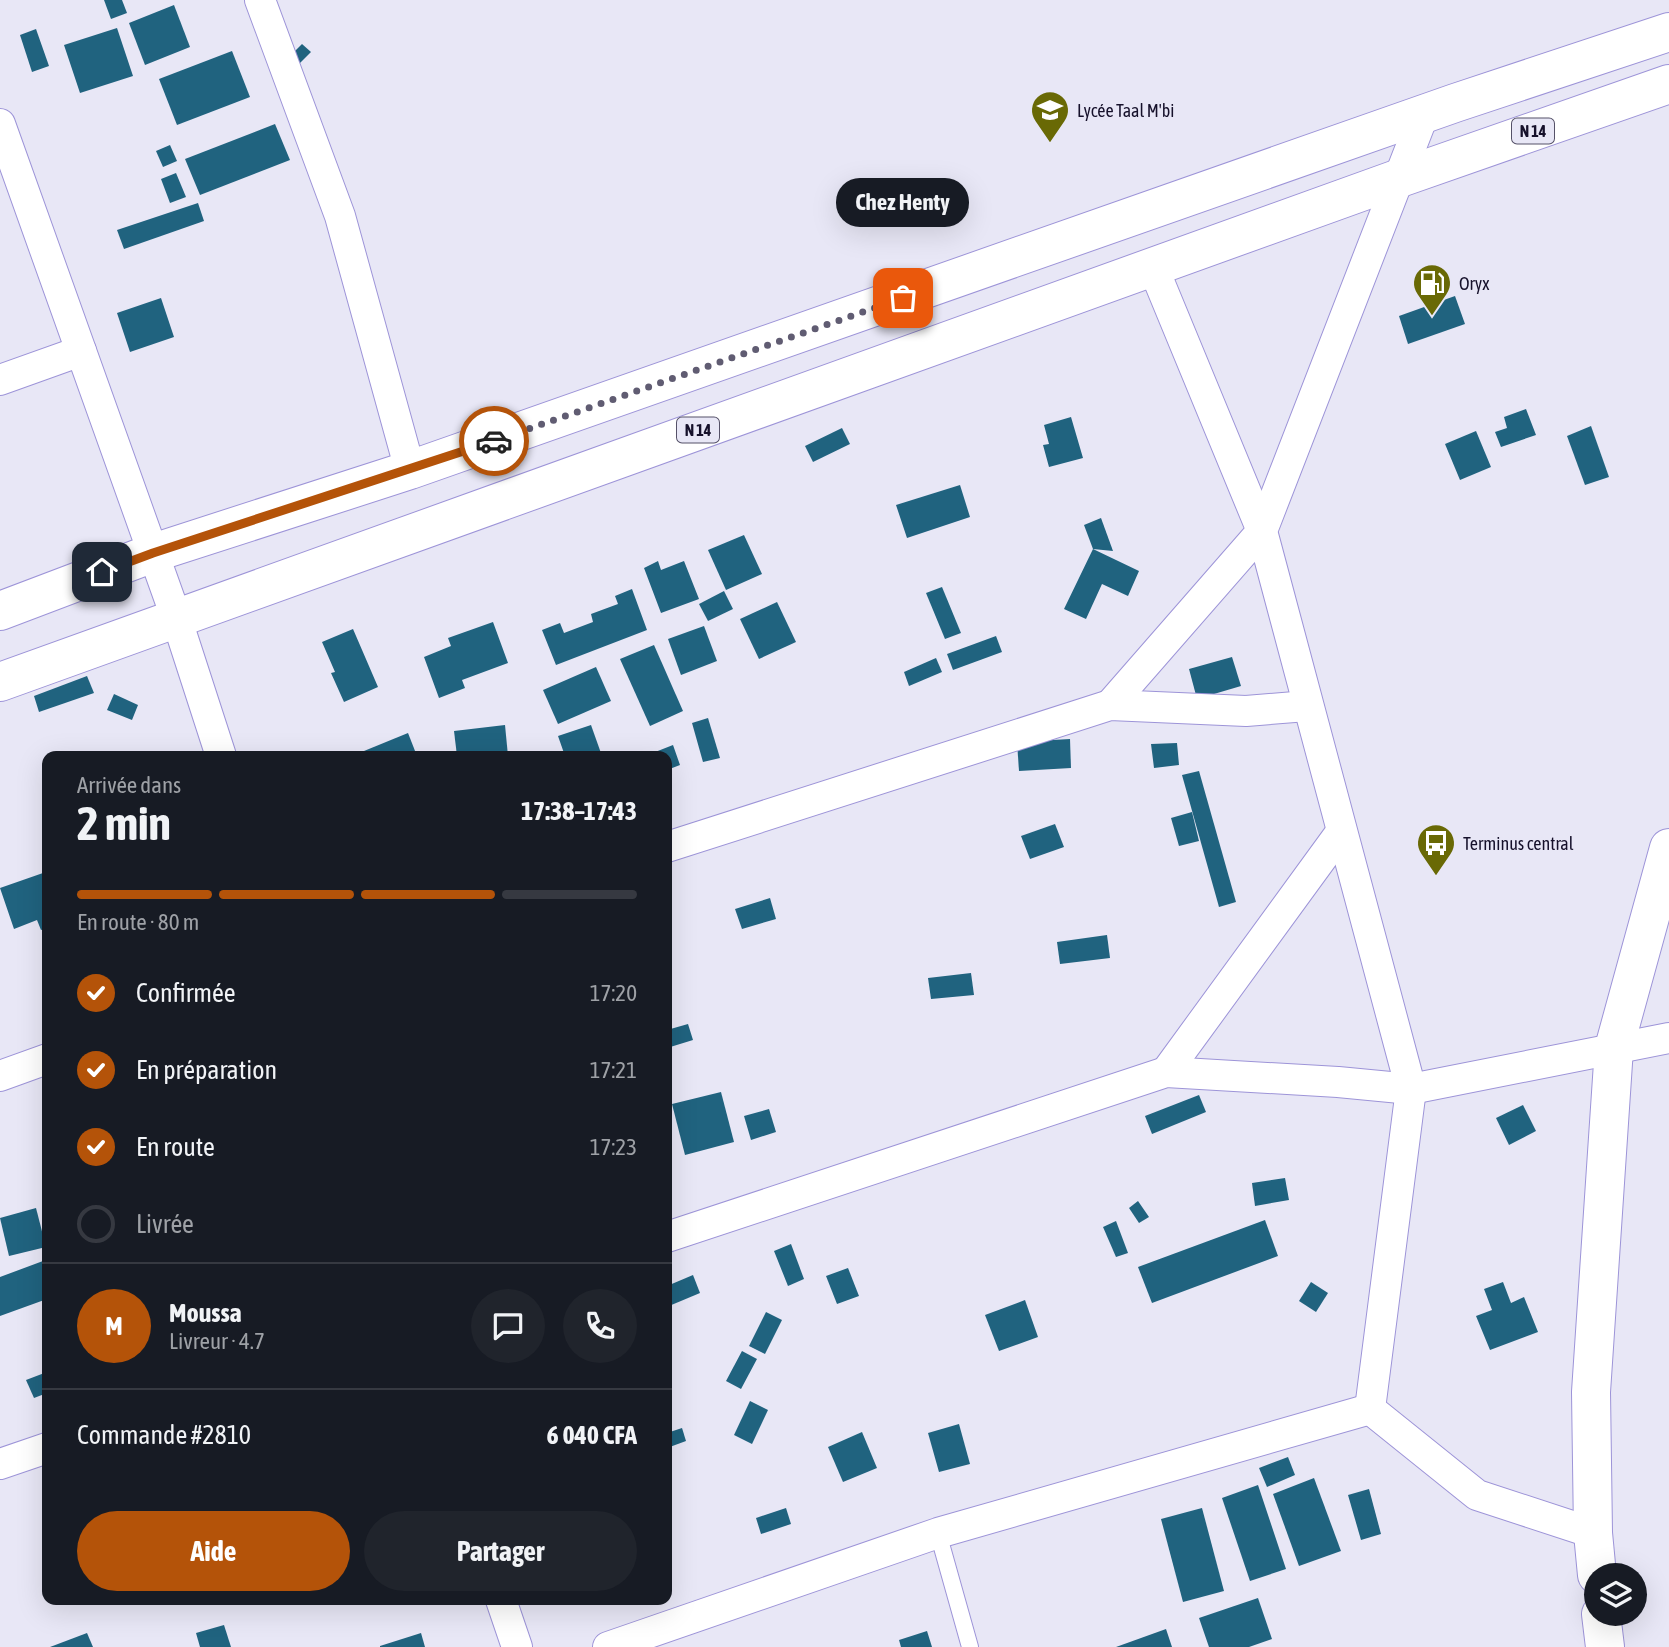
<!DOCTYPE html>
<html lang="fr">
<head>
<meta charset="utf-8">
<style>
  body { margin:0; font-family:"Asap Condensed",sans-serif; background:#20242c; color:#f1f3f6; height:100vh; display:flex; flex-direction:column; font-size:26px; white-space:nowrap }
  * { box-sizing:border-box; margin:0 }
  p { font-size:23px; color:#9ea1a6 }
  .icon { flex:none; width:38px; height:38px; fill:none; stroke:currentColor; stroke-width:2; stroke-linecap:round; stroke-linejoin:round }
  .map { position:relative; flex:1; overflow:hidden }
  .side { position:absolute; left:42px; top:751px; width:630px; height:854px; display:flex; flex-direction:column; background:#171b24; border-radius:14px; box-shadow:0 7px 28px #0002 }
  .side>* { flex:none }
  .tools { position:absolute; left:1584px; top:1563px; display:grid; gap:14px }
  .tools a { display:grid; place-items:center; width:63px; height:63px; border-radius:50%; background:#171b24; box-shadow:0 7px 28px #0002; font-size:35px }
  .pin { position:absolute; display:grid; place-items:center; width:60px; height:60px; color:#fff; margin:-30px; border-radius:14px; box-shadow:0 4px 10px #0006 }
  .courier { position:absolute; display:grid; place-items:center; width:70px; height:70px; margin:-35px; border:5px solid #b45309; border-radius:50%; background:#fff; color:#222; box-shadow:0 2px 9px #0007 }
  .bubble { position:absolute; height:49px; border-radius:24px; background:#171b24; box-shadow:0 7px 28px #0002; font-size:23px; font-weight:700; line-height:49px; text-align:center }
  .summary em { font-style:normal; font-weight:700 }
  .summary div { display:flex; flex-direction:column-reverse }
  .summary { display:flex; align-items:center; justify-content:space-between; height:119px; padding:0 35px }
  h1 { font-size:46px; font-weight:700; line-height:52px }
  .bar { display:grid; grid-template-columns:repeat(4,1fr); gap:10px 7px; align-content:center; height:84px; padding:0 35px }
  .bar i { height:9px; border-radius:5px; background:#363941 }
  .bar .on { background:#b45309 }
  .bar p { grid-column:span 4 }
  .line { display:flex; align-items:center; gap:18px; padding:0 35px; border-top:2px solid #363941 }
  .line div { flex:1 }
  .round { display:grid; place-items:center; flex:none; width:74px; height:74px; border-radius:37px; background:#20242c }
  ol { padding:0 35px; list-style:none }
  li { display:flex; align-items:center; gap:21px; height:77px }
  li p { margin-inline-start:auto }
  li .icon { padding:7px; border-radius:50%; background:#b45309; color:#fff; stroke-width:4 }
  li:last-child { color:#9ea1a6 }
  li i { width:38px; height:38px; border:4px solid #363941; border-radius:50% }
  .cta { display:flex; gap:14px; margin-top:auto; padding:14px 35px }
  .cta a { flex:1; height:80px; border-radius:42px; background:#b45309; color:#fff; font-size:28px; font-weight:700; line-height:80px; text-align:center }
  .cta a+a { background:#20242c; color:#f1f3f6 }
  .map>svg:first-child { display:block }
  .building { fill:#20637f }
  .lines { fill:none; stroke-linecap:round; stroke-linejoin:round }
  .service-casing { stroke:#9d94d8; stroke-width:18 }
  .minor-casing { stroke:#9d94d8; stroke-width:32 }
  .tertiary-casing { stroke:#9d94d8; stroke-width:40 }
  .primary-casing { stroke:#9d94d8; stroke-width:40 }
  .service { stroke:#fff; stroke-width:16 }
  .minor { stroke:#fff; stroke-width:30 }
  .tertiary { stroke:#fff; stroke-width:38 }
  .primary { stroke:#fff; stroke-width:38 }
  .done { stroke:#605c72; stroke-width:7; stroke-dasharray:0 12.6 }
  .route { stroke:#b45309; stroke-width:9 }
  .labels { text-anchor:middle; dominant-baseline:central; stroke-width:7; stroke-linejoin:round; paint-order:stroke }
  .shield { fill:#e8e7f6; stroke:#555168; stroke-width:2 }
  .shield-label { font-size:16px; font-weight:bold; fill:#16112b }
  .poi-label { font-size:18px; fill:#16112b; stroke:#e8e7f6; text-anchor:start }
</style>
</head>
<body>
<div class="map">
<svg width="1669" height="1647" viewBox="0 0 1669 1647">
  <rect width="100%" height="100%" fill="#e8e7f6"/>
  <g class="building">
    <polygon points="104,0 122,0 127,13 111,19"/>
    <polygon points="174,5 190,47 145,65 129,23"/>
    <polygon points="117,28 133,76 80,93 64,45"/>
    <polygon points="36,29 49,66 32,72 20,35"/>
    <polygon points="302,44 311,52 299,64 290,56"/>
    <polygon points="232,51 250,97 177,125 159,79"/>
    <polygon points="275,124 290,160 200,195 185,159"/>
    <polygon points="170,145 177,161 163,167 156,151"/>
    <polygon points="176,173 186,197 170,203 161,179"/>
    <polygon points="198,203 204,221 124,249 117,230"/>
    <polygon points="1455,296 1465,324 1408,344 1399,316"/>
    <polygon points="161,298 174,337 130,352 117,313"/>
    <polygon points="1526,409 1536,435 1501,447 1495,432 1507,428 1504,417"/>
    <polygon points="1071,417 1083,458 1049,467 1043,445 1049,444 1044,425"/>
    <polygon points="1591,426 1609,477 1585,485 1567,436"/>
    <polygon points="842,428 850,444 813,462 805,446"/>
    <polygon points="1476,431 1491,467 1460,480 1445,444"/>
    <polygon points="960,485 970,517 907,538 896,505"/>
    <polygon points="1101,518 1113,551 1093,549 1084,525"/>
    <polygon points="744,535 762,574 726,590 708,550"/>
    <polygon points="1093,549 1139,571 1128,596 1102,584 1086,619 1064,609"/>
    <polygon points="658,561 661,570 684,561 699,599 661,613 644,568"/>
    <polygon points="942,587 961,633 945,639 926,593"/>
    <polygon points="632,589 647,630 556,665 542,630 560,623 564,633 593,622 591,614 618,604 615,596"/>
    <polygon points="724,591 733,609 708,621 699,604"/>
    <polygon points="777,602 796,642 759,659 740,619"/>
    <polygon points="493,622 508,663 462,680 465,688 439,698 424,657 451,646 448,638"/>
    <polygon points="704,626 717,661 681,675 668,639"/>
    <polygon points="353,629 378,687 344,702 331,673 335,672 322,642"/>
    <polygon points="996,636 1002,652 953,670 947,654"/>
    <polygon points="654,645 683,711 650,726 620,659"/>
    <polygon points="1232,657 1241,686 1197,699 1189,669"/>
    <polygon points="936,658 942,672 909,686 904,672"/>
    <polygon points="596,667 611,701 558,724 543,690"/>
    <polygon points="87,676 94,693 39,712 34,696"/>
    <polygon points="114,694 138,705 132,720 107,710"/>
    <polygon points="708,718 720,758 703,762 692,723"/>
    <polygon points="505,725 508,756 457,756 454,731"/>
    <polygon points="591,725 602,756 565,756 558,736"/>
    <polygon points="408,733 417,756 366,756 364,751"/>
    <polygon points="1070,739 1071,768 1019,771 1017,742"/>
    <polygon points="1177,743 1179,765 1154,768 1151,744"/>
    <polygon points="673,745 680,765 667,770 667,756 645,756"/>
    <polygon points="1199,771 1236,902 1219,907 1182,775"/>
    <polygon points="1192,812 1199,841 1179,846 1171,818"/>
    <polygon points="1055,824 1064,847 1030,859 1021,836"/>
    <polygon points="43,873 47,883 47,928 41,930 37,920 14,929 0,888"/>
    <polygon points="770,898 776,919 742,929 735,909"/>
    <polygon points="1107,935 1110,958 1060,964 1057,942"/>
    <polygon points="971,973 974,995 931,999 928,978"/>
    <polygon points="688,1024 693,1040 667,1048 667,1030"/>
    <polygon points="721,1092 734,1142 685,1155 672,1104"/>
    <polygon points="1199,1095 1206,1112 1152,1134 1145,1116"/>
    <polygon points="1523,1105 1536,1131 1509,1145 1496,1118"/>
    <polygon points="769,1109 776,1132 751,1140 744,1116"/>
    <polygon points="1285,1178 1289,1200 1255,1206 1252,1183"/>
    <polygon points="1138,1201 1149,1217 1139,1223 1129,1208"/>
    <polygon points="36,1208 46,1247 9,1256 0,1218"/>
    <polygon points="1265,1220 1278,1256 1152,1303 1138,1267"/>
    <polygon points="1116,1221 1128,1253 1116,1257 1103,1227"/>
    <polygon points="791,1244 804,1279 788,1286 774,1251"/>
    <polygon points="43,1261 47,1272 47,1299 0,1316 0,1277"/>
    <polygon points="848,1268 859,1296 837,1304 826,1276"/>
    <polygon points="693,1275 700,1293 669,1306 667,1286"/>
    <polygon points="1311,1282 1328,1293 1316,1312 1299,1301"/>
    <polygon points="1503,1282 1511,1303 1524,1297 1538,1332 1490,1350 1476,1316 1492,1310 1484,1289"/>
    <polygon points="1025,1300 1038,1337 999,1351 985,1315"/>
    <polygon points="766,1312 782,1320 765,1354 749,1346"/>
    <polygon points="742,1351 757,1359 741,1389 726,1381"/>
    <polygon points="47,1372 47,1393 34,1398 26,1380"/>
    <polygon points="750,1401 768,1410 752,1444 734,1435"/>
    <polygon points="959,1424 970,1464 939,1472 928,1433"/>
    <polygon points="682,1428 686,1441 667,1448 667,1433"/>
    <polygon points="862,1432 877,1468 843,1482 828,1447"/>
    <polygon points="1288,1457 1295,1475 1267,1487 1259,1468"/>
    <polygon points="1314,1478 1341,1551 1299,1566 1273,1494"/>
    <polygon points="1258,1485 1286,1569 1250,1581 1222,1498"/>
    <polygon points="1369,1489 1381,1534 1361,1540 1348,1495"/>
    <polygon points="786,1508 791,1524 761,1534 756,1518"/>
    <polygon points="1202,1508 1224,1591 1183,1602 1161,1519"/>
    <polygon points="1258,1598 1272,1639 1249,1647 1209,1647 1199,1618"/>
    <polygon points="224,1625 231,1647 200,1647 196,1633"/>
    <polygon points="1166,1629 1172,1647 1116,1647"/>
    <polygon points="927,1631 932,1647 901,1647 899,1640"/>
    <polygon points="87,1633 93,1647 50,1647"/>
    <polygon points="421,1633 425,1647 380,1647 380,1646"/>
  </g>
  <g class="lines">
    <defs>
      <polyline id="service" points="938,1533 970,1647"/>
      <g id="minor">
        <polyline points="260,0 340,216 410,470"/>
        <polyline points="1423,116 1262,531 1411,1089 1370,1409 1477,1495 1593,1533"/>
        <polyline points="0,124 176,617 221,756"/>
        <polyline points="0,380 81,351"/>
        <polyline points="1110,705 1262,531 1153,267"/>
        <polyline points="667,847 1110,705 1246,711 1307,706"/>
        <polyline points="1166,1072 1341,832"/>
        <polyline points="0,1076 47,1059"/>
        <polyline points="667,1237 1166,1072 1338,1082 1411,1089 1669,1038"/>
        <polyline points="0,1464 47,1448"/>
        <polyline points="501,1600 517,1647"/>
        <polyline points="608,1647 938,1533 1370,1409"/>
      </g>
      <g id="tertiary">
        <polyline points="1597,1575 1593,1533 1591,1392 1614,1048 1669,848"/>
        <polyline points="1601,1614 1605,1647"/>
      </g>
      <g id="primary">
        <polyline points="0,611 153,553 410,470 1455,103 1669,32"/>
        <polyline points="0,682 1397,179 1669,84"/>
      </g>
    </defs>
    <use href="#service" class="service-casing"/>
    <use href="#minor" class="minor-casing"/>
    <use href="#tertiary" class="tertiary-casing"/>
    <use href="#primary" class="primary-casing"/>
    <use href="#service" class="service"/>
    <use href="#minor" class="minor"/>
    <use href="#tertiary" class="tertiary"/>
    <use href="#primary" class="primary"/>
  </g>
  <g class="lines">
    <polyline class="done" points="494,441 903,298"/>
    <polyline class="route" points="102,572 153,553 494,441"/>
  </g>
  <defs>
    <symbol id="school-pin" viewBox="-11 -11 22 30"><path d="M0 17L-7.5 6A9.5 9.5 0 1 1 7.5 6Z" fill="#696905" stroke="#e8e7f6"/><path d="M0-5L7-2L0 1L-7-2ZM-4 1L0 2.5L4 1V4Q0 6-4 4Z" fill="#fff"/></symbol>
    <symbol id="fuel-pin" viewBox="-11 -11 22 30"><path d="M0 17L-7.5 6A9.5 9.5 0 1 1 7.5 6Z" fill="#696905" stroke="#e8e7f6"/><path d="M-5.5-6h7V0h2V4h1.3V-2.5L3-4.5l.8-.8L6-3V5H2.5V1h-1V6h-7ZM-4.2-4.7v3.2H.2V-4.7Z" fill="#fff"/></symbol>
    <symbol id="bus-pin" viewBox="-11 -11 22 30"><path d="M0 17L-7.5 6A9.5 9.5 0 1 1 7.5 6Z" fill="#696905" stroke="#e8e7f6"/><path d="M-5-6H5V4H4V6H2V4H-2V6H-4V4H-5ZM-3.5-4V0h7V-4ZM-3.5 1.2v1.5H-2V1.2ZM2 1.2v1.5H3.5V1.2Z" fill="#fff"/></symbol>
  </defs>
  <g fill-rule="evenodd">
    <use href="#school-pin" x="1028" y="88" width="44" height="60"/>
    <use href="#fuel-pin" x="1410" y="261" width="44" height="60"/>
    <use href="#bus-pin" x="1414" y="821" width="44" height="60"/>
  </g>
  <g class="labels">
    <g class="shield">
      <rect x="1512" y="118.5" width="42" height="25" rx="5"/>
      <rect x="677" y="417.5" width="42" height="25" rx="5"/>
    </g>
    <g class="shield-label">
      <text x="1533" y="131">N 14</text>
      <text x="698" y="430">N 14</text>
    </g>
    <g class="poi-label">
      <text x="1077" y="110">Lycée Taal M'bi</text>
      <text x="1459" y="283">Oryx</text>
      <text x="1463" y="843">Terminus central</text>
    </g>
  </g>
</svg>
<div class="tools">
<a><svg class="icon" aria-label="layers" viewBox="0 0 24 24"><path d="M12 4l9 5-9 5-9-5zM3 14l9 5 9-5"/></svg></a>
</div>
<div class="pin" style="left:903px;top:298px;background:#ea580c"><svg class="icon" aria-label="bag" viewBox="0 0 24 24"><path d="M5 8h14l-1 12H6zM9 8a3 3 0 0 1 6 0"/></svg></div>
<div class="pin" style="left:102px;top:572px;background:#1f2937"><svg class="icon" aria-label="home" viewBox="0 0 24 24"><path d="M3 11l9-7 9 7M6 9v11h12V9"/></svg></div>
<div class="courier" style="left:494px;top:441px"><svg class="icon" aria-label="car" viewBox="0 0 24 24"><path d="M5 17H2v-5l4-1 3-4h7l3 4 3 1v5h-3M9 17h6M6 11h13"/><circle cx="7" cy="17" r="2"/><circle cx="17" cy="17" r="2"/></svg></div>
<div class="bubble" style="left:836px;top:178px;width:133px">Chez Henty</div>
<section class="side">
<div class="summary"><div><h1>2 min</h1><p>Arrivée dans</p></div><em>17:38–17:43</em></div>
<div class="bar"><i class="on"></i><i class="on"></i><i class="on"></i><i></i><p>En route · 80 m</p></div>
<ol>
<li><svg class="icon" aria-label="check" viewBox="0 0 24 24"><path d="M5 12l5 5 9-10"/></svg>Confirmée<p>17:20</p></li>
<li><svg class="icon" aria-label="check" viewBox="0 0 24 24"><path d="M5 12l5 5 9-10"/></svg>En préparation<p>17:21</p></li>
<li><svg class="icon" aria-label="check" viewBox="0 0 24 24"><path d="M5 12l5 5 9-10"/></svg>En route<p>17:23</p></li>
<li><i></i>Livrée</li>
</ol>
<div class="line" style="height:126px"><b class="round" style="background:#b45309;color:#fff">M</b><div><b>Moussa</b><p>Livreur · 4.7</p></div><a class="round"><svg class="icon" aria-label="chat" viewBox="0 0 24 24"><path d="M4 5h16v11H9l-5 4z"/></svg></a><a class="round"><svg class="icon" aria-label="phone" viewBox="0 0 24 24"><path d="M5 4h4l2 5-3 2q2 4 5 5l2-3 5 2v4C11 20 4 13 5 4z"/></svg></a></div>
<div class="line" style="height:91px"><div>Commande #2810</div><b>6 040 CFA</b></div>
<div class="cta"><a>Aide</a><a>Partager</a></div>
</section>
</div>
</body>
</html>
